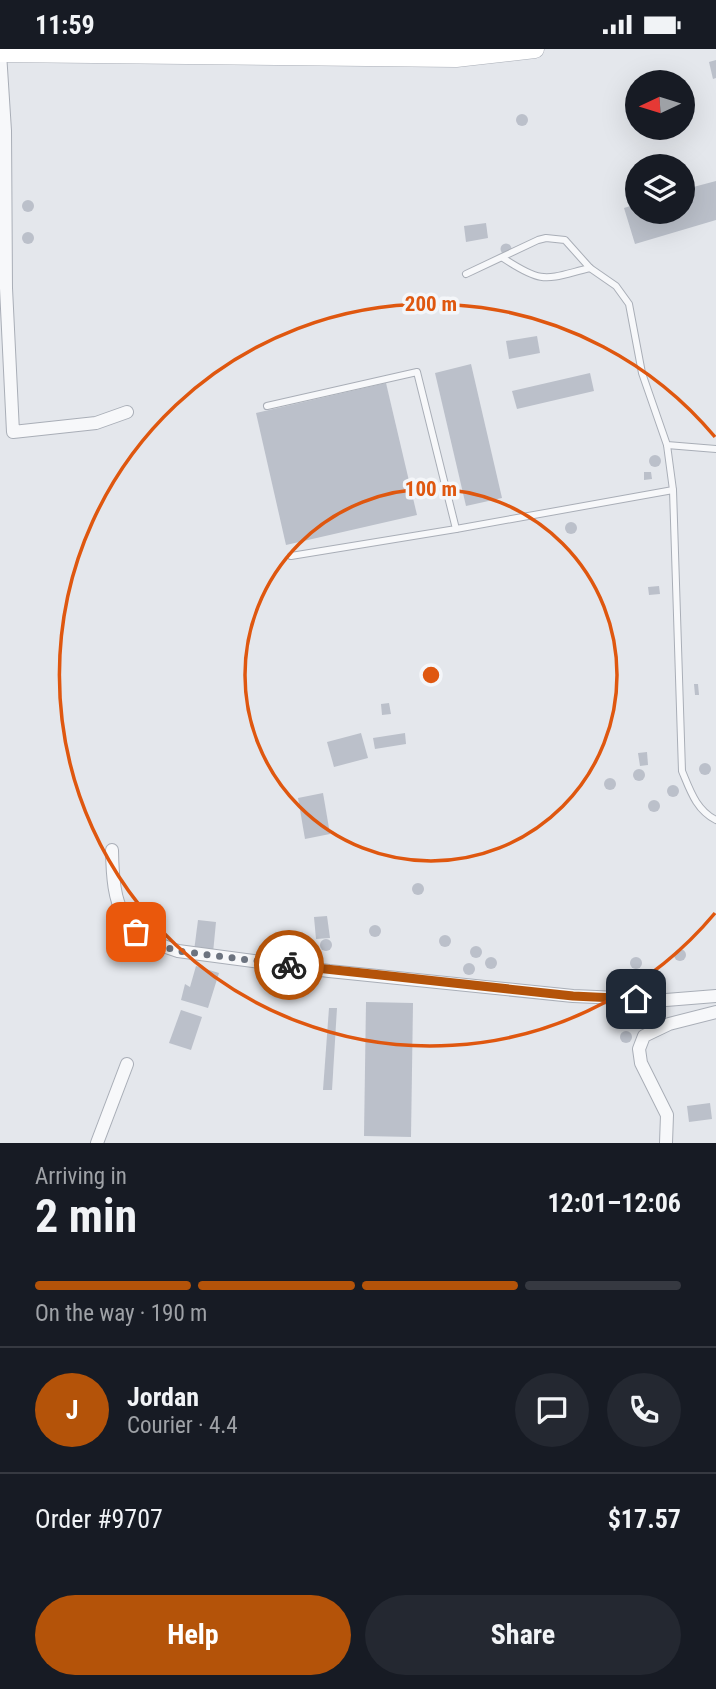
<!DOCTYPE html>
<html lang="en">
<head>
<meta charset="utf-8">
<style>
  body { margin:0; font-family:"Roboto Condensed",sans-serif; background:#242831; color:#f1f3f6; height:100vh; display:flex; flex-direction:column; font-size:26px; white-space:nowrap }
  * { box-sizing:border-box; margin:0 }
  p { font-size:23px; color:#9ea1a6 }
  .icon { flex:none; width:38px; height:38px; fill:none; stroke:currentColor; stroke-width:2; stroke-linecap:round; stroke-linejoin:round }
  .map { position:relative; height:1094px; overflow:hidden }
  .sheet { display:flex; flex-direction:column; background:#171b24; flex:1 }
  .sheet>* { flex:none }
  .needle { width:46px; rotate:266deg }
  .buttons { position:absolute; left:625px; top:21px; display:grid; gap:14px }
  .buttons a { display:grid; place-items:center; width:70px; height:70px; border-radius:50%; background:#171b24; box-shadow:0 7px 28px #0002; font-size:35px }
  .pin { position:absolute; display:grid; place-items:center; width:60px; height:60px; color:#fff; margin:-30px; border-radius:14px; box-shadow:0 4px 10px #0006 }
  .courier { position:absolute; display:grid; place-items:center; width:70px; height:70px; margin:-35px; border:5px solid #b45309; border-radius:50%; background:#fff; color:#222; box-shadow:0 2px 9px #0007 }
  .summary em { font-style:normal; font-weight:700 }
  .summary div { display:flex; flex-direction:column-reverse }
  .summary { display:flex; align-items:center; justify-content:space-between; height:119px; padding:0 35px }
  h1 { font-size:46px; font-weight:700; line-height:52px }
  .bar { display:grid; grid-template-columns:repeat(4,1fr); gap:10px 7px; align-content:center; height:84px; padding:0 35px }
  .bar i { height:9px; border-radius:5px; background:#363941 }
  .bar .on { background:#b45309 }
  .bar p { grid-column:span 4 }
  .line { display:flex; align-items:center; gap:18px; padding:0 35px; border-top:2px solid #363941 }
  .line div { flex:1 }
  .round { display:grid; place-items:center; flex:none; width:74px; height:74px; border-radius:37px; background:#242831 }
  .action { display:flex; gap:14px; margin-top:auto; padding:14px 35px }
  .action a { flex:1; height:80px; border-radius:42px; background:#b45309; color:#fff; font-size:28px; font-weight:700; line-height:80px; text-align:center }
  .action a+a { background:#242831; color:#f1f3f6 }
  .status { display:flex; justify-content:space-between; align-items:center; height:49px; padding:0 35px; background:#171b24; direction:ltr }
  .status svg { height:19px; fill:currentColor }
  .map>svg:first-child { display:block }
  .building { fill:#bbc0ca }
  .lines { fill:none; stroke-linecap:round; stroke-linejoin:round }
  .service-casing { stroke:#a9aeb7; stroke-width:8 }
  .minor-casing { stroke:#a9aeb7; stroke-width:14 }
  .secondary-casing { stroke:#a9aeb7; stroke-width:19 }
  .service { stroke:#f7f8fa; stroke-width:6 }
  .minor { stroke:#f7f8fa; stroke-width:12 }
  .secondary { stroke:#fff; stroke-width:18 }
  .done { stroke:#6c737f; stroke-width:7; stroke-dasharray:0 12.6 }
  .route { stroke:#b45309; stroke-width:9 }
  .ring { fill:none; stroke:#df570f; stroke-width:3.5 }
  .centre { fill:#df570f; stroke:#f4f6f9; stroke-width:3.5 }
  .ring-label { font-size:21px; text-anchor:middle; font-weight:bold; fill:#df570f; stroke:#f4f6f9; stroke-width:7; stroke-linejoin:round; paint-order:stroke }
</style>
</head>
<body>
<div class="status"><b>11:59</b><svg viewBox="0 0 49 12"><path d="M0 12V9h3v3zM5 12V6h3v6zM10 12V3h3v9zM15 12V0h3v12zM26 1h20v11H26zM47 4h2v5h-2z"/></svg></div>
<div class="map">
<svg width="716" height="1094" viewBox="0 0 716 1094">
  <rect width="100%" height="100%" fill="#e4e7ec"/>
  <g class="building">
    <polygon points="716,11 716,29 713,30 709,13"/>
    <circle cx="522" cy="71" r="6"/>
    <polygon points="716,132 716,171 635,195 624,159 637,155 637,163 682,163 682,141"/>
    <circle cx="28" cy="157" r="6"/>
    <polygon points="486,174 488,189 466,193 464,177"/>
    <circle cx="28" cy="189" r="6"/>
    <circle cx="506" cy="200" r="5.5"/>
    <polygon points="537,287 540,304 509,310 506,292"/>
    <polygon points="471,315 502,449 466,457 435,324"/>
    <polygon points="590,324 594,342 517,360 512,342"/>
    <polygon points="386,334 417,466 286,496 256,364"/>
    <circle cx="655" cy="412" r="6"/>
    <polygon points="644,423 651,423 652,430 644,431"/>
    <circle cx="571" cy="479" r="6"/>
    <polygon points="659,537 660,545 649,546 648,538"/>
    <polygon points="694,635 698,635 699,646 695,646"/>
    <polygon points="389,654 391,665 382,666 381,655"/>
    <polygon points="361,684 368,709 334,718 327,693"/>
    <polygon points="405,684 406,695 375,700 373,689"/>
    <polygon points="647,703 648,716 640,717 638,704"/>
    <circle cx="705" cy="720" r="6"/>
    <circle cx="639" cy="726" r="6"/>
    <circle cx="610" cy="735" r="6"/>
    <circle cx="673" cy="742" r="6"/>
    <polygon points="323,744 330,785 305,790 298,749"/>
    <circle cx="654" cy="757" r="6"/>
    <circle cx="418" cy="840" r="6"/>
    <polygon points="327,867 330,889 316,890 314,868"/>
    <polygon points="198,871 216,873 213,904 194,902"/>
    <circle cx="375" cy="882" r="6"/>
    <circle cx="445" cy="892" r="6"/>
    <circle cx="326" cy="896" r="6"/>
    <circle cx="476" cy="903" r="6"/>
    <circle cx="680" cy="906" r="6"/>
    <circle cx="491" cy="914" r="6"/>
    <circle cx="636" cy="914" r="6"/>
    <circle cx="469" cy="920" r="6"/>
    <polygon points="196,917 219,924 208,959 181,951 185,935 190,938"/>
    <circle cx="639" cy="927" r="6"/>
    <polygon points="366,953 413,954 411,1088 364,1087"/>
    <polygon points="329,959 337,959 332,1041 323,1041"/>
    <polygon points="181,961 202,968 191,1001 169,994"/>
    <circle cx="626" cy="988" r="6"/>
    <polygon points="710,1054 712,1070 689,1073 687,1057"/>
  </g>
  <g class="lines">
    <defs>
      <g id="service">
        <path d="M503,209C544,236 545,230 590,219"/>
        <polyline points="466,225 538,191 546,189 565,191 590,219 616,237 629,255 642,324 667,396 716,400"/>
        <polyline points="267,357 417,323 456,480 291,507"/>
        <path d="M667,396L673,441L682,722C690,741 696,761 716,771"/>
        <polyline points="456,480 673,441"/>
      </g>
      <g id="minor">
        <polyline points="0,4 5,82 6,239 13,383 96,374 127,363"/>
        <path d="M112,801C113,858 120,884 178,902L329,922L573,947L666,951L716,947"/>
        <polyline points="97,1094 127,1015"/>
        <polyline points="666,1094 667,1066 641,1014 639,1000 644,987 669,975 716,963"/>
      </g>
      <polyline id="secondary" points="0,4 456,9 535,0"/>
    </defs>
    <use href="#service" class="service-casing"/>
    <use href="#minor" class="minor-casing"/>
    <use href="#secondary" class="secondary-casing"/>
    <use href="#service" class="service"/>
    <use href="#minor" class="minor"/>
    <use href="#secondary" class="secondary"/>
  </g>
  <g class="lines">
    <polyline class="done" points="136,883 159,896 178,902 289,916"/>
    <polyline class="route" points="289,916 573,947 636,950"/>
  </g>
  <g class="ring">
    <circle cx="431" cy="626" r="186"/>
    <path d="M715 864A371 371 0 1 1 715 388"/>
  </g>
  <circle cx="431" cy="626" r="10" class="centre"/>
  <g class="ring-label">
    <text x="431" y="262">200 m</text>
    <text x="431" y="447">100 m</text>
  </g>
</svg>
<div class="buttons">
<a><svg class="needle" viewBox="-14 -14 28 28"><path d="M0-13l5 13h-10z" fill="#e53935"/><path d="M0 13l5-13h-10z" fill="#9ea1a6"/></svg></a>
<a><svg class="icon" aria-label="layers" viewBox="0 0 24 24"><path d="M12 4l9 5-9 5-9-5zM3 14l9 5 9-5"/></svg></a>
</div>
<div class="pin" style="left:136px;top:883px;background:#ea580c"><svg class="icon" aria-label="bag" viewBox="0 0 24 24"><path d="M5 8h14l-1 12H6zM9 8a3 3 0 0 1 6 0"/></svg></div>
<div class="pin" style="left:636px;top:950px;background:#1f2937"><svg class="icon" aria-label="home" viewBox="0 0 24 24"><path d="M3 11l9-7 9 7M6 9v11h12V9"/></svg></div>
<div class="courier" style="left:289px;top:916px"><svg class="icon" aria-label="bike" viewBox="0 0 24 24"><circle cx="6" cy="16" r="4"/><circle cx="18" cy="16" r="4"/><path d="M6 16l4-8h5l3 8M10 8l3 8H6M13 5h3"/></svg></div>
</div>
<section class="sheet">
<div class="summary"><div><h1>2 min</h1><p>Arriving in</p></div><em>12:01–12:06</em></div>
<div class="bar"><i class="on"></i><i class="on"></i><i class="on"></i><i></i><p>On the way · 190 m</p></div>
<div class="line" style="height:126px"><b class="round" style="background:#b45309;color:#fff">J</b><div><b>Jordan</b><p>Courier · 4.4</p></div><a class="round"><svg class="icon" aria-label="chat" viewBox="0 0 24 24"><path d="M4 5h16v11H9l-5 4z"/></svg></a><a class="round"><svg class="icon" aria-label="phone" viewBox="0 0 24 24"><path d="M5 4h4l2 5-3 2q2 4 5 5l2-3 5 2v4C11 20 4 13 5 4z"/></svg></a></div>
<div class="line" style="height:91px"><div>Order #9707</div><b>$17.57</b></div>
<div class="action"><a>Help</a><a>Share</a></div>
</section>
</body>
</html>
